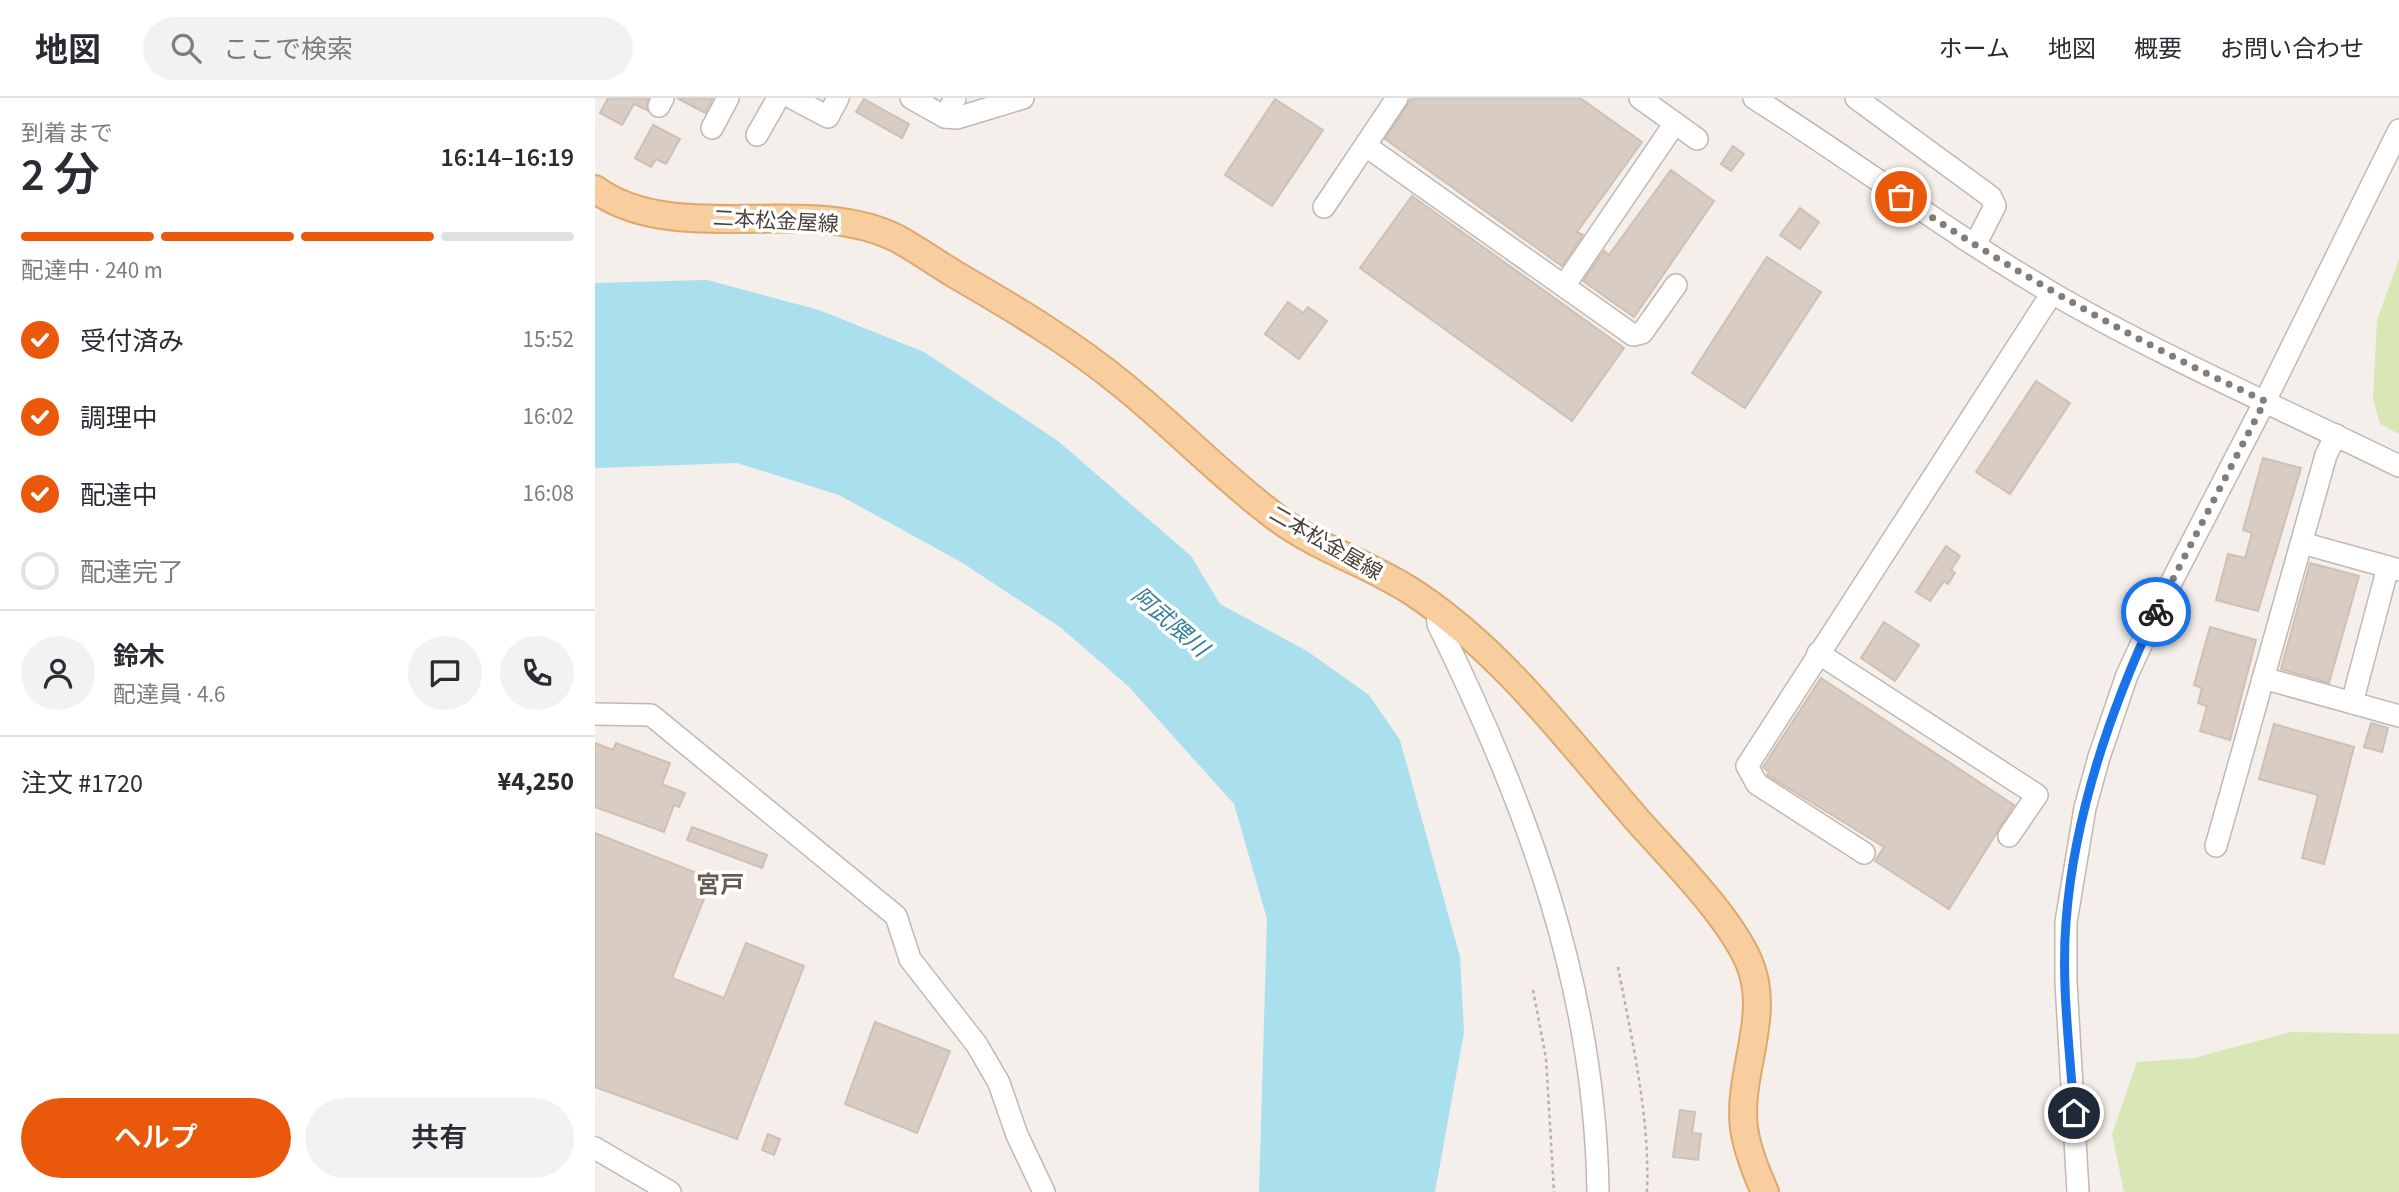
<!DOCTYPE html>
<html lang="ja">
<head>
<meta charset="utf-8">
<style>
  body { margin:0; font-family:"Source Sans 3","Noto Sans JP",sans-serif; background:#f2f2f3; color:#2b2b33; height:100vh; display:flex; flex-direction:column; font-size:26px; white-space:nowrap }
  * { box-sizing:border-box; margin:0 }
  p { font-size:23px; color:#7c7c81 }
  .icon { flex:none; width:38px; height:38px; fill:none; stroke:currentColor; stroke-width:2; stroke-linecap:round; stroke-linejoin:round }
  .map { position:relative; flex:1; overflow:hidden }
  .panel { display:flex; flex-direction:column; background:#fff; width:595px }
  .panel>* { flex:none }
  .pin { position:absolute; display:grid; place-items:center; width:60px; height:60px; color:#fff; margin:-30px; border:4px solid #fff; border-radius:50%; box-shadow:0 2px 7px #0007 }
  .courier { position:absolute; display:grid; place-items:center; width:70px; height:70px; margin:-35px; border:5px solid #1a73e8; border-radius:50%; background:#fff; color:#222; box-shadow:0 2px 9px #0007 }
  .head em { font-style:normal; font-weight:600 }
  .head div { display:flex; flex-direction:column-reverse }
  .head { display:flex; align-items:center; justify-content:space-between; height:119px; padding:0 21px }
  h1 { font-size:46px; font-weight:600; line-height:52px }
  .bar { display:grid; grid-template-columns:repeat(4,1fr); gap:10px 7px; align-content:center; height:84px; padding:0 21px }
  .bar i { height:9px; border-radius:5px; background:#e1e1e2 }
  .bar .on { background:#ea580c }
  .bar p { grid-column:span 4 }
  .line { display:flex; align-items:center; gap:18px; padding:0 21px; border-top:2px solid #e1e1e2 }
  .line div { flex:1 }
  .round { display:grid; place-items:center; flex:none; width:74px; height:74px; border-radius:37px; background:#f2f2f3 }
  ol { padding:0 21px; list-style:none }
  li { display:flex; align-items:center; gap:21px; height:77px }
  li p { margin-inline-start:auto }
  li .icon { padding:7px; border-radius:50%; background:#ea580c; color:#fff; stroke-width:4 }
  li:last-child { color:#7c7c81 }
  li i { width:38px; height:38px; border:4px solid #e1e1e2; border-radius:50% }
  .action { display:flex; gap:14px; margin-top:auto; padding:14px 21px }
  .action a { flex:1; height:80px; border-radius:42px; background:#ea580c; color:#fff; font-size:28px; font-weight:600; line-height:80px; text-align:center }
  .action a+a { background:#f2f2f3; color:#2b2b33 }
  header { display:flex; align-items:center; gap:42px; box-sizing:border-box; height:98px; padding:0 35px; background:#fff; border-bottom:2px solid #e1e1e2 }
  header strong { font-size:33px }
  nav { display:flex; gap:38px; margin-inline-start:auto; font-size:24px }
  .search { width:490px; height:63px; background:#f2f2f3; display:flex; align-items:center; gap:18px; box-sizing:border-box; padding:0 24px; border-radius:38px; color:#7c7c81; font-size:26px }
  main { display:flex; flex:1; min-height:0 }
  .map>svg:first-child { display:block }
  .green { fill:#d9e6b6 }
  .water { fill:#aadfed }
  .building { fill:#d8ccc3; stroke:#d0c0b4; stroke-width:2 }
  .lines { fill:none; stroke-linecap:round; stroke-linejoin:round }
  .minor-casing { stroke:#c2b8b0; stroke-width:24 }
  .major-casing { stroke:#dea76e; stroke-width:30 }
  .path { stroke:#c1ae9f; stroke-width:2.5; stroke-dasharray:3.5 3.5; stroke-linecap:butt }
  .minor { stroke:#fff; stroke-width:21 }
  .major { stroke:#f9ce9e; stroke-width:26 }
  .done { stroke:#847d77; stroke-width:7; stroke-dasharray:0 12.6 }
  .route { stroke:#1a73e8; stroke-width:9 }
  .labels { text-anchor:middle; dominant-baseline:central; stroke-width:7; stroke-linejoin:round; paint-order:stroke }
  .street-label { font-size:21px; fill:#483f39; stroke:#fff }
  .water-label { font-size:23px; font-style:italic; fill:#308097; stroke:#fff }
  .quarter-label { font-size:24px; font-weight:bold; fill:#6a5b50; stroke:#fff }
</style>
</head>
<body>
<header>
<strong>地図</strong>
<div class="search"><svg class="icon" aria-label="search" viewBox="0 0 24 24"><circle cx="10" cy="10" r="6"/><path d="M15 15l6 6"/></svg>ここで検索</div>
<nav><a>ホーム</a><a>地図</a><a>概要</a><a>お問い合わせ</a></nav>
</header>
<main>
<section class="panel">
<div class="head"><div><h1>2 分</h1><p>到着まで</p></div><em>16:14–16:19</em></div>
<div class="bar"><i class="on"></i><i class="on"></i><i class="on"></i><i></i><p>配達中 · 240 m</p></div>
<ol>
<li><svg class="icon" aria-label="check" viewBox="0 0 24 24"><path d="M5 12l5 5 9-10"/></svg>受付済み<p>15:52</p></li>
<li><svg class="icon" aria-label="check" viewBox="0 0 24 24"><path d="M5 12l5 5 9-10"/></svg>調理中<p>16:02</p></li>
<li><svg class="icon" aria-label="check" viewBox="0 0 24 24"><path d="M5 12l5 5 9-10"/></svg>配達中<p>16:08</p></li>
<li><i></i>配達完了</li>
</ol>
<div class="line" style="height:126px"><a class="round"><svg class="icon" aria-label="person" viewBox="0 0 24 24"><circle cx="12" cy="8" r="4"/><path d="M4 21q1-7 8-7t8 7"/></svg></a><div><b>鈴木</b><p>配達員 · 4.6</p></div><a class="round"><svg class="icon" aria-label="chat" viewBox="0 0 24 24"><path d="M4 5h16v11H9l-5 4z"/></svg></a><a class="round"><svg class="icon" aria-label="phone" viewBox="0 0 24 24"><path d="M5 4h4l2 5-3 2q2 4 5 5l2-3 5 2v4C11 20 4 13 5 4z"/></svg></a></div>
<div class="line" style="height:91px"><div>注文 #1720</div><b>¥4,250</b></div>
<div class="action"><a>ヘルプ</a><a>共有</a></div>
</section>
<div class="map">
<svg width="1804" height="1094" viewBox="0 0 1804 1094">
  <rect width="100%" height="100%" fill="#f4efea"/>
  <g class="green">
    <polygon points="1804,161 1804,336 1785,326 1778,301 1782,222"/>
    <polygon points="1696,934 1804,936 1804,1094 1529,1094 1517,1036 1542,964 1599,960"/>
  </g>
  <polygon class="water" points="112,182 224,212 329,254 463,343 596,458 625,506 712,553 774,597 805,642 865,859 869,934 840,1094 664,1094 672,821 639,706 534,589 465,529 366,464 244,397 142,365 0,370 0,185"/>
  <g class="building">
    <polygon points="13,0 53,0 52,12 39,6 27,27 5,15"/>
    <polygon points="82,0 118,0 110,15"/>
    <polygon points="817,0 985,0 1047,44 982,134 988,137 967,168 790,41"/>
    <polygon points="269,1 314,26 307,40 261,14"/>
    <polygon points="680,1 728,32 677,108 630,77"/>
    <polygon points="58,27 85,41 71,66 61,61 56,69 40,60"/>
    <polygon points="1138,48 1149,56 1136,73 1126,66"/>
    <polygon points="1076,72 1119,103 1039,219 988,183 1009,153 1014,157"/>
    <polygon points="817,98 1029,250 977,323 765,170"/>
    <polygon points="1205,110 1224,124 1205,151 1185,137"/>
    <polygon points="1172,159 1226,194 1150,310 1097,275"/>
    <polygon points="693,204 708,215 713,209 732,223 704,261 670,236"/>
    <polygon points="1441,283 1475,305 1415,396 1381,374"/>
    <polygon points="1668,360 1706,370 1663,513 1621,502 1633,456 1650,460 1657,435 1648,432"/>
    <polygon points="1351,448 1365,458 1356,472 1360,475 1353,486 1349,483 1335,503 1321,494"/>
    <polygon points="1715,465 1764,478 1734,585 1686,571"/>
    <polygon points="1289,524 1324,547 1300,583 1266,560"/>
    <polygon points="1615,529 1661,542 1635,642 1605,633 1612,608 1603,605 1607,590 1599,587"/>
    <polygon points="1226,580 1419,707 1354,811 1280,763 1289,749 1172,677 1174,674 1168,669"/>
    <polygon points="1776,625 1793,630 1787,654 1769,649"/>
    <polygon points="1679,626 1759,649 1729,766 1707,760 1723,697 1664,681"/>
    <polygon points="0,645 18,652 21,645 75,665 67,686 90,695 84,709 79,707 69,734 0,709"/>
    <polygon points="97,729 172,757 167,770 92,742"/>
    <polygon points="0,735 117,781 77,880 129,900 151,845 209,868 142,1041 0,989"/>
    <polygon points="280,924 355,953 322,1035 250,1006"/>
    <polygon points="1085,1012 1100,1014 1097,1035 1106,1036 1103,1062 1078,1059"/>
    <polygon points="173,1036 185,1041 179,1057 167,1052"/>
  </g>
  <g class="lines">
    <defs>
      <g id="minor">
        <polyline points="197,0 233,19 243,0"/>
        <polyline points="316,0 350,19 360,0"/>
        <polyline points="1045,0 1102,41"/>
        <path d="M1159,0C1259,63 1354,135 1457,195C1569,260 1688,311 1804,368"/>
        <polyline points="1261,0 1396,99 1400,108 1380,147"/>
        <polyline points="64,8 68,0"/>
        <polyline points="350,19 362,20 428,0"/>
        <polyline points="117,30 133,0"/>
        <polyline points="162,37 183,0"/>
        <polyline points="771,48 1038,237 1047,235 1081,187"/>
        <polyline points="729,109 802,0"/>
        <polyline points="969,188 1080,25"/>
        <polyline points="1707,445 1804,472"/>
        <path d="M842,513L843,526C932,707 1000,889 1003,1094"/>
        <polyline points="1223,555 1442,697 1414,738"/>
        <polyline points="1668,580 1804,618"/>
        <polyline points="1757,605 1793,469"/>
        <polyline points="0,616 56,617 301,818 315,861 382,947 404,985 422,1037 449,1094"/>
        <polyline points="1621,748 1731,357 1741,337"/>
        <polyline points="1269,755 1162,686 1152,668 1457,195"/>
        <polyline points="0,1050 75,1094"/>
        <polyline points="1483,1094 1471,884 1471,824 1490,710 1504,659 1532,577 1565,506 1670,303 1804,32"/>
      </g>
      <path id="major" d="M0,91C79,150 215,95 303,141C323,152 341,165 361,177C418,210 477,245 529,288C581,330 628,380 682,420C725,452 778,467 822,497C910,556 976,646 1045,725C1079,763 1134,818 1154,864C1177,918 1142,975 1149,1030C1152,1052 1161,1074 1170,1094"/>
    </defs>
    <use href="#minor" class="minor-casing"/>
    <use href="#major" class="major-casing"/>
    <g class="path">
      <path d="M1023,869C1037,943 1055,1018 1052,1094"/>
      <polyline points="938,892 951,960 959,1094"/>
    </g>
    <use href="#minor" class="minor"/>
    <use href="#major" class="major"/>
  </g>
  <g class="lines">
    <path class="done" d="M1306,99C1422,176 1543,245 1670,303L1561,514"/>
    <path class="route" d="M1479,1015C1475,952 1466,887 1471,824C1479,716 1515,612 1561,514"/>
  </g>
  <g class="labels">
    <g class="street-label">
      <text transform="translate(181 123) rotate(3)">二本松金屋線</text>
      <text transform="translate(731 445) rotate(30)">二本松金屋線</text>
    </g>
    <g class="water-label">
      <text transform="translate(575 524) rotate(41)">阿武隈川</text>
    </g>
    <g class="quarter-label">
      <text x="125" y="787">宮戸</text>
    </g>
  </g>
</svg>
<div class="pin" style="left:1306px;top:99px;background:#ea580c"><svg class="icon" aria-label="bag" viewBox="0 0 24 24"><path d="M5 8h14l-1 12H6zM9 8a3 3 0 0 1 6 0"/></svg></div>
<div class="pin" style="left:1479px;top:1015px;background:#1f2937"><svg class="icon" aria-label="home" viewBox="0 0 24 24"><path d="M3 11l9-7 9 7M6 9v11h12V9"/></svg></div>
<div class="courier" style="left:1561px;top:514px"><svg class="icon" aria-label="bike" viewBox="0 0 24 24"><circle cx="6" cy="16" r="4"/><circle cx="18" cy="16" r="4"/><path d="M6 16l4-8h5l3 8M10 8l3 8H6M13 5h3"/></svg></div>
</div>
</main>
</body>
</html>
